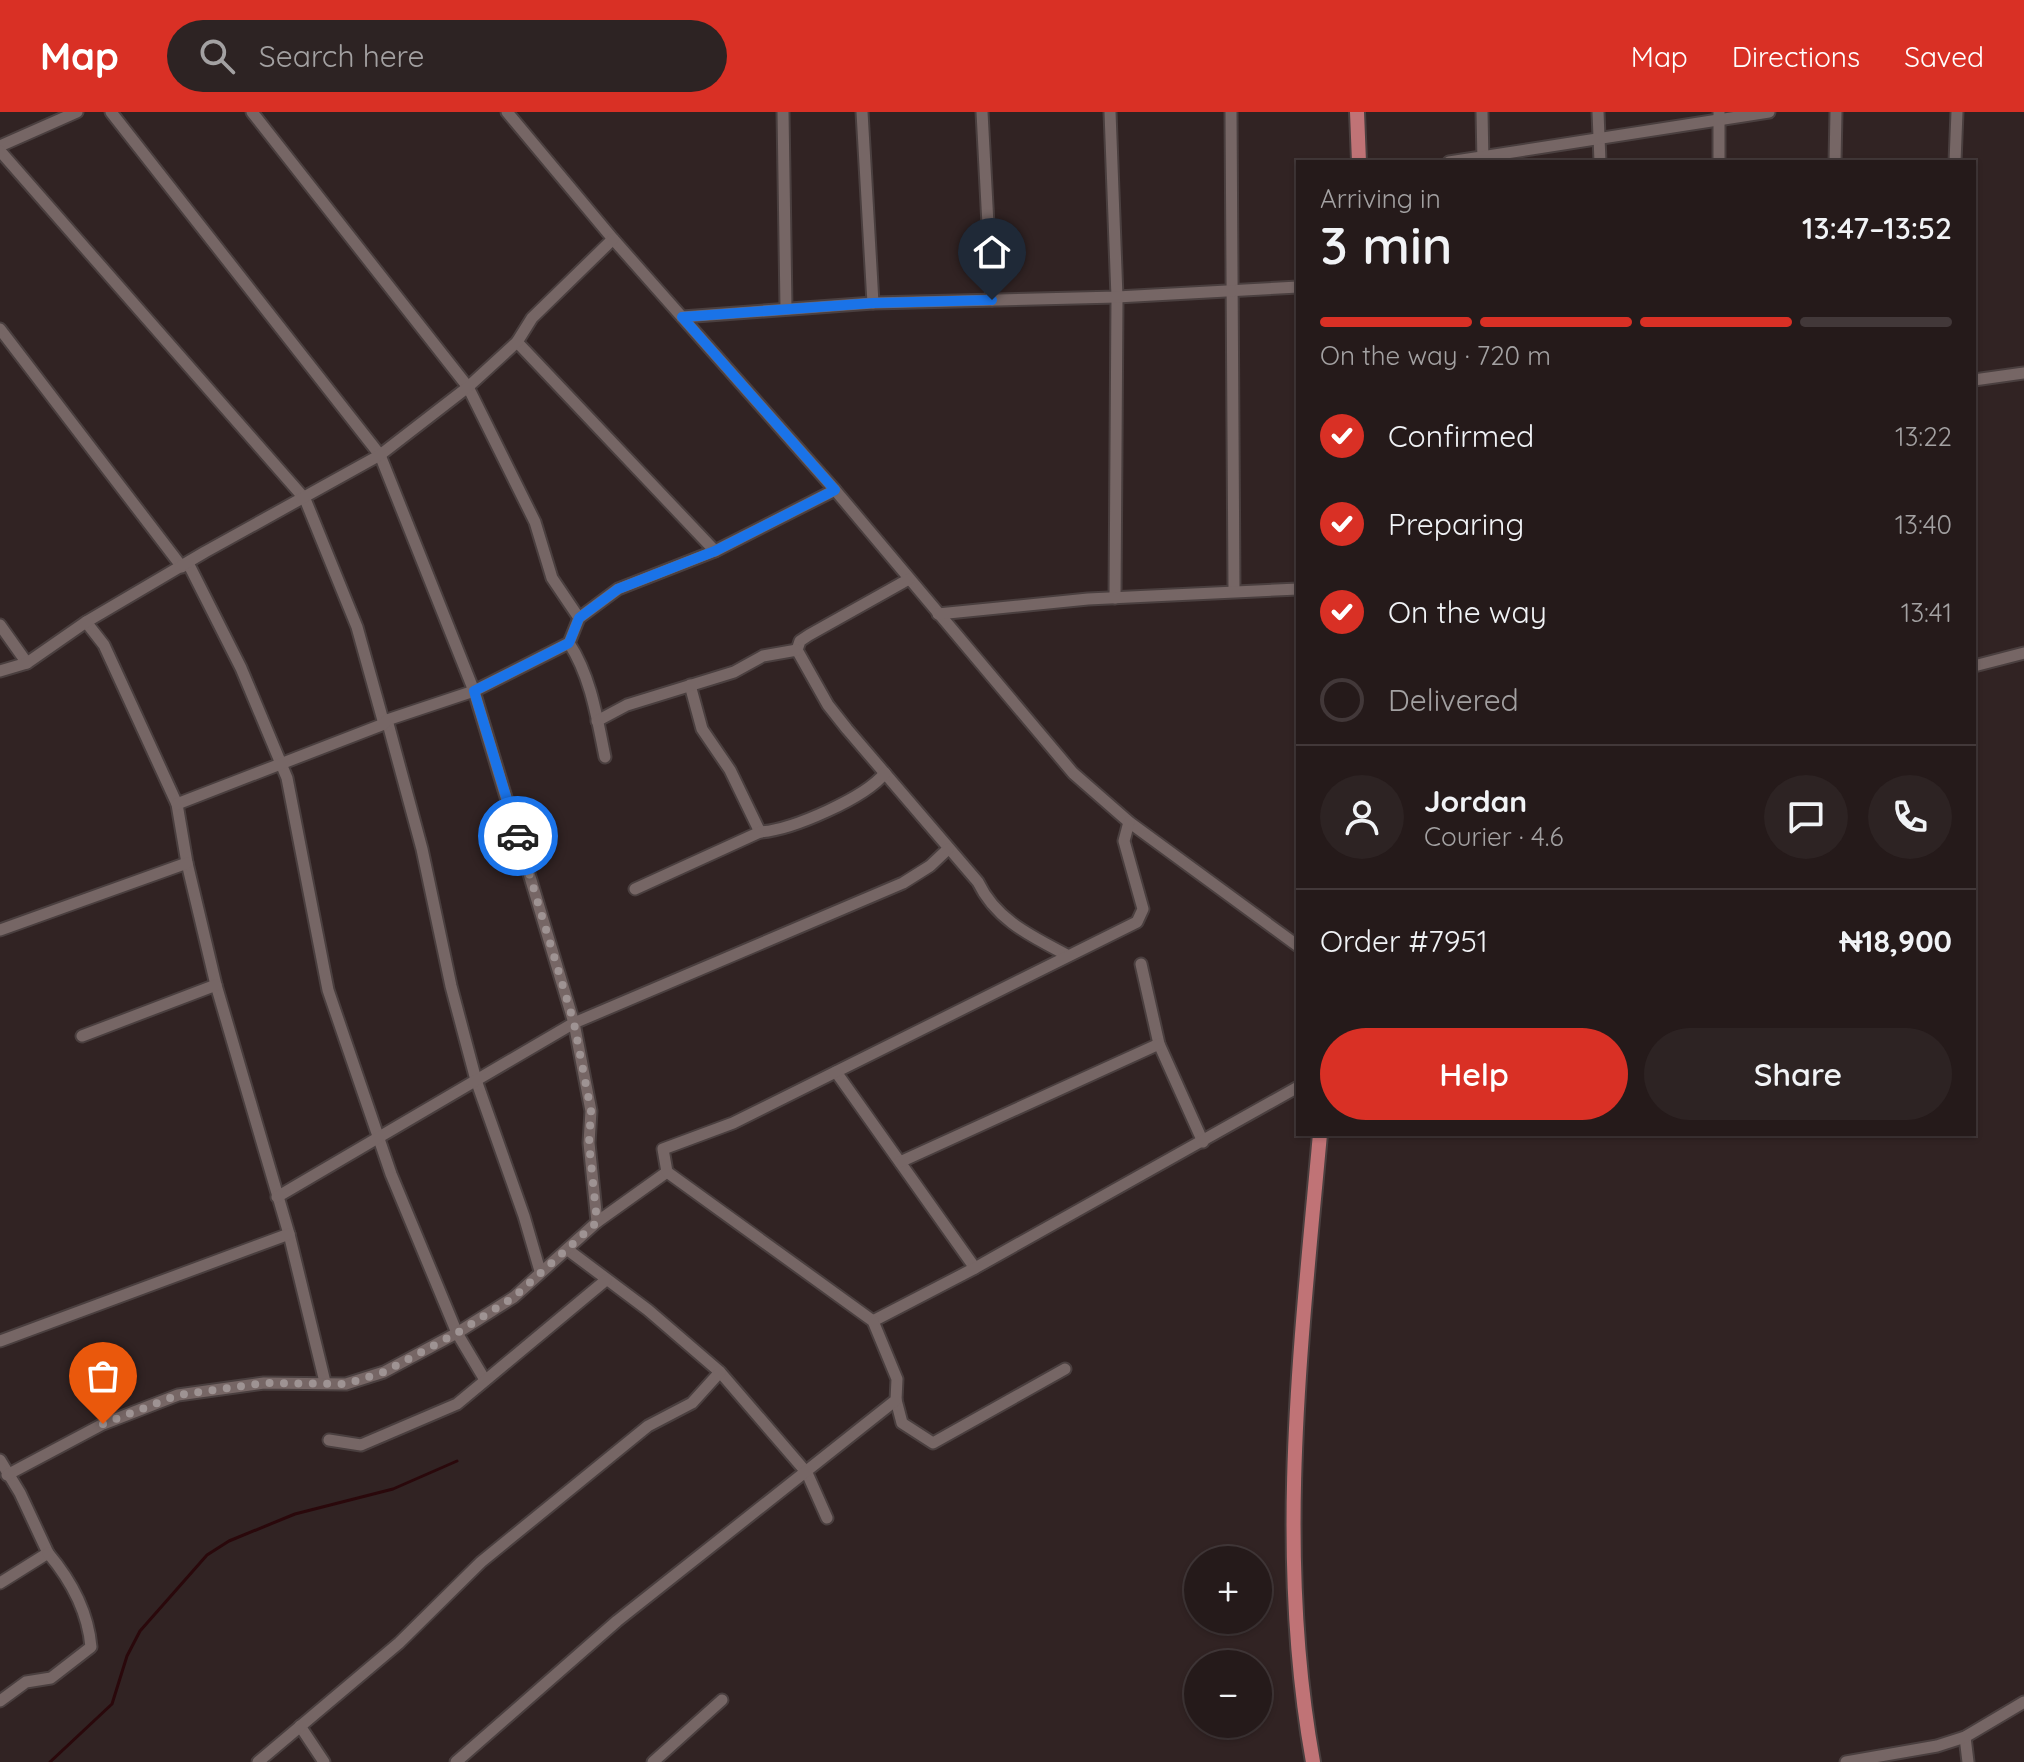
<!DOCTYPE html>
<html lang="en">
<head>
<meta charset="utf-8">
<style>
  body { margin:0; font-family:Quicksand,sans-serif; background:#2d2323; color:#f1f3f6; height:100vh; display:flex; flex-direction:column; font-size:30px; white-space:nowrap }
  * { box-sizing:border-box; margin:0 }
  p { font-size:26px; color:#a3a1a2 }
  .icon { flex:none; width:44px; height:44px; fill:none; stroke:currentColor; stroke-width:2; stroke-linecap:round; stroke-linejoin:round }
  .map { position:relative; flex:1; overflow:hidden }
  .drawer { position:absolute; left:1296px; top:48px; width:680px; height:976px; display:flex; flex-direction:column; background:#251a1a; border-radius:0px; box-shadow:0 2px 6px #0004,0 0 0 2px #423839 }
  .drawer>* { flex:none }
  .fabs { position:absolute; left:1184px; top:1434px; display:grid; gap:16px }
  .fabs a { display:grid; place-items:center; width:88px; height:88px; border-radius:50%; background:#251a1a; box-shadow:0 2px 6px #0004,0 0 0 2px #423839; font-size:40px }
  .pin { position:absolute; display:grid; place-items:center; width:68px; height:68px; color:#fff; margin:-82px -34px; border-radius:50% 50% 50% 0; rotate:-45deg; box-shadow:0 0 8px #0007 }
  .pin .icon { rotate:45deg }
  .courier { position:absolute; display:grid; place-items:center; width:80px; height:80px; margin:-40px; border:6px solid #1a73e8; border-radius:50%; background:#fff; color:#222; box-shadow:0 2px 10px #0007 }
  .overview em { font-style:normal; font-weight:600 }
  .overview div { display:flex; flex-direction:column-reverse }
  .overview { display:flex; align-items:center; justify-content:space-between; height:136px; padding:0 24px }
  h1 { font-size:52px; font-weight:600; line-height:60px }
  .bar { display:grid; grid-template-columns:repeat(4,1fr); gap:12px 8px; align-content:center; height:96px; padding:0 24px }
  .bar i { height:10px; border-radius:6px; background:#423839 }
  .bar .current { background:#d93025 }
  .bar p { grid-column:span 4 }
  .line { display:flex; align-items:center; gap:20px; padding:0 24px; border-top:2px solid #423839 }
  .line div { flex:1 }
  .round { display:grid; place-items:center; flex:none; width:84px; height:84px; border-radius:42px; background:#2d2323 }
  ol { padding:0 24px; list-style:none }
  li { display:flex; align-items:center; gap:24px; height:88px }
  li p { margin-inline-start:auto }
  li .icon { padding:8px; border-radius:50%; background:#d93025; color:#fff; stroke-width:4 }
  li:last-child { color:#a3a1a2 }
  li i { width:44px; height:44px; border:4px solid #423839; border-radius:50% }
  .action { display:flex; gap:16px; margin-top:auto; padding:16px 24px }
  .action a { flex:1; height:92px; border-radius:48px; background:#d93025; color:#fff; font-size:32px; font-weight:600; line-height:92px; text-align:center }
  .action a+a { background:#2d2323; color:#f1f3f6 }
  header { display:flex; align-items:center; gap:48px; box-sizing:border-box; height:112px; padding:0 40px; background:#d93025; color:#fff }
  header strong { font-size:38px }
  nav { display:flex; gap:44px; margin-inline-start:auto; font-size:28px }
  .search { width:560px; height:72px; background:#2d2323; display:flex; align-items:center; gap:20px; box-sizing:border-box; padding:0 28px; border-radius:44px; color:#a3a1a2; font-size:30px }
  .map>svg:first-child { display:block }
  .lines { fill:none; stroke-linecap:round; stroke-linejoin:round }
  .stream { stroke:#2a080b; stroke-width:3 }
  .minor-casing { stroke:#4a3f3f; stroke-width:15 }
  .major-casing { stroke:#4a3f3f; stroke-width:18 }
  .minor { stroke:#766665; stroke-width:11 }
  .major { stroke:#c07376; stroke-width:14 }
  .done { stroke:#9e9393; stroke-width:8; stroke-dasharray:0 14.4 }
  .route { stroke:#1a73e8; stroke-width:10 }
</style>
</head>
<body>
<header>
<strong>Map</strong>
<div class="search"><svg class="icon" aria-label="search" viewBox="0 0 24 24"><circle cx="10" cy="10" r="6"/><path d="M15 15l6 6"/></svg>Search here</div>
<nav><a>Map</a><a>Directions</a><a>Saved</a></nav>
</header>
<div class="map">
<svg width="2024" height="1650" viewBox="0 0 2024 1650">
  <rect width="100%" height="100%" fill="#312323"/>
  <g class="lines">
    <polyline class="stream" points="50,1650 112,1592 127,1544 140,1519 207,1443 229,1429 295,1402 393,1377 457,1349"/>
    <defs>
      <g id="minor">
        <polyline points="111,0 380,343 474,579 574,911 591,999 589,1031 597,1110"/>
        <polyline points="252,0 468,275 535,410 552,466 579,506"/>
        <polyline points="507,0 613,127 835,378 1073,661 1129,710 1298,834"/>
        <polyline points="783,0 786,196"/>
        <polyline points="862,0 873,191"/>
        <polyline points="982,0 992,188"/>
        <polyline points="1110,0 1117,185 1115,486"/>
        <polyline points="1231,0 1234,478"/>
        <polyline points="1482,0 1483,50"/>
        <polyline points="1598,0 1600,50"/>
        <polyline points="0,34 77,0"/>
        <polyline points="0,39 305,387 357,515 384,612"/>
        <polyline points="1449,50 1769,0"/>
        <polyline points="1719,50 1719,0"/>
        <polyline points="1835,50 1836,0"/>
        <polyline points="1955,50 1957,0"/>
        <polyline points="682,205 873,191 1117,185 1298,175"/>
        <polyline points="0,217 182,455"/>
        <polyline points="517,230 715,439"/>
        <polyline points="1974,268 2024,261"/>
        <polyline points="188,451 241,556 287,666 328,878 391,1062 457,1221 485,1268"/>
        <polyline points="938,502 1088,487 1298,477"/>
        <polyline points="86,510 104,533 177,692 187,751 216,873 289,1122 325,1270"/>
        <polyline points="0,513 27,551"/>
        <path d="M569,531C591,565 597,606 605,645"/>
        <path d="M797,538L828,593L847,617L978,770C996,808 1031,824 1067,843"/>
        <polyline points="797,538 800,529 809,523 909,467"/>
        <polyline points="1974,554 2024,541"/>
        <polyline points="0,559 27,551 86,510 205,440 380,343 468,275 517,230 532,206 613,127"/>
        <polyline points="690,573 702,617 730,658 760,720"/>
        <polyline points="387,608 422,737 451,874 476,968 524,1104 540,1159"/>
        <polyline points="597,609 627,593 734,560 763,544 797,538"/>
        <polyline points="177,692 384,612 387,608 474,579 569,531 579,506 618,477 715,439 835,378"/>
        <path d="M635,777L760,720C792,718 865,686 885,661"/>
        <polyline points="0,818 187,751"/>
        <polyline points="1141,852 1159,932 1203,1030"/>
        <polyline points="82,924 216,873"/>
        <polyline points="836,960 975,1156"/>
        <polyline points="900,1050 1159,932"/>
        <polyline points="277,1085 574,911 903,771 930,754 948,737"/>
        <polyline points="568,1138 648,1198 720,1260 807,1361 827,1406"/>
        <polyline points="873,1209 975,1156 1298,975"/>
        <polyline points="0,1229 289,1122"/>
        <polyline points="896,1288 902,1311 933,1331 1065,1257"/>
        <polyline points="329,1328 361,1333 457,1292 606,1168"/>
        <polyline points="0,1348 20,1381 48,1441 0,1471"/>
        <polyline points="7,1363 103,1312 178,1283 264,1271 346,1272 384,1260 457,1221 514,1185 597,1110 667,1060"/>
        <path d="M0,1589L26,1570L51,1566L91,1535C88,1500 70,1467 48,1441"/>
        <polyline points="300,1614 324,1650"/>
        <polyline points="1965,1625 1968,1650"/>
        <polyline points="258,1650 399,1531 481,1450 648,1314 692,1291 720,1260"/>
        <polyline points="456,1650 617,1509 896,1288 897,1267 873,1209 667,1060 663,1037 733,1011 1137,810 1143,797 1124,729 1129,710"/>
        <polyline points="653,1650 722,1588"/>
        <polyline points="1846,1650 1937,1634 1965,1625 2024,1590"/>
      </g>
      <g id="major">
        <polyline points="1357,0 1359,50"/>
        <path d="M1313,1650C1275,1441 1301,1231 1320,1022"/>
      </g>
    </defs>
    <use href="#minor" class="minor-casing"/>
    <use href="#major" class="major-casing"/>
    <use href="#minor" class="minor"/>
    <use href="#major" class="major"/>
  </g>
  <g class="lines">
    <polyline class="done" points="103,1312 178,1283 264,1271 346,1272 384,1260 457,1221 514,1185 597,1110 589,1031 591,999 574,911 518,724"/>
    <polyline class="route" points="518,724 474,579 569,531 579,506 618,477 715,439 835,378 682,205 873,191 992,188"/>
  </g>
</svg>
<div class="fabs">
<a>+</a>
<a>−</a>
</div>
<div class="pin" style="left:103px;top:1312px;background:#ea580c"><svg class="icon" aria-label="bag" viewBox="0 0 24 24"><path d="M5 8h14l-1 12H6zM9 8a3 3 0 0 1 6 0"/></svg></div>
<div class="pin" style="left:992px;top:188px;background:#1f2937"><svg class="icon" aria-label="home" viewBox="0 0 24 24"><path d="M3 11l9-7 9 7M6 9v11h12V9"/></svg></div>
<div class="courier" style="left:518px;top:724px"><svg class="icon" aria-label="car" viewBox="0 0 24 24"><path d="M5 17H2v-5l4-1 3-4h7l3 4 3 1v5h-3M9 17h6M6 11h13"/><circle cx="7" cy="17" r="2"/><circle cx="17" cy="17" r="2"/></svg></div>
<section class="drawer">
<div class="overview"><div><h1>3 min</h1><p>Arriving in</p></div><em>13:47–13:52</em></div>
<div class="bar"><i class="current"></i><i class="current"></i><i class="current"></i><i></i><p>On the way · 720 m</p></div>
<ol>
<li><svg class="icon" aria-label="check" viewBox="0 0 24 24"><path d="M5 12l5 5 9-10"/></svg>Confirmed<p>13:22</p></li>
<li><svg class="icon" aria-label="check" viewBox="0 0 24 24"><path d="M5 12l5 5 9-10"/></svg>Preparing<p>13:40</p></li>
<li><svg class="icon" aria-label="check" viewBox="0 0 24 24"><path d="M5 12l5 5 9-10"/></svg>On the way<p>13:41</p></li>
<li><i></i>Delivered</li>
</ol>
<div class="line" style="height:144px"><a class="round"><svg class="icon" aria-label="person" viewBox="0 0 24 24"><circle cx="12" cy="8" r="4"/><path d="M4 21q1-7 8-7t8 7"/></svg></a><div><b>Jordan</b><p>Courier · 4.6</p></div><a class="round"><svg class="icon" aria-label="chat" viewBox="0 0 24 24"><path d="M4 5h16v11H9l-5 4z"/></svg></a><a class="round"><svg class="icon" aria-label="phone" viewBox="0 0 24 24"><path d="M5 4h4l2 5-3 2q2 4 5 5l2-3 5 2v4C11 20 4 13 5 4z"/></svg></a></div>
<div class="line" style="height:104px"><div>Order #7951</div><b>₦18,900</b></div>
<div class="action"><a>Help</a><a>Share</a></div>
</section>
</div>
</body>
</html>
